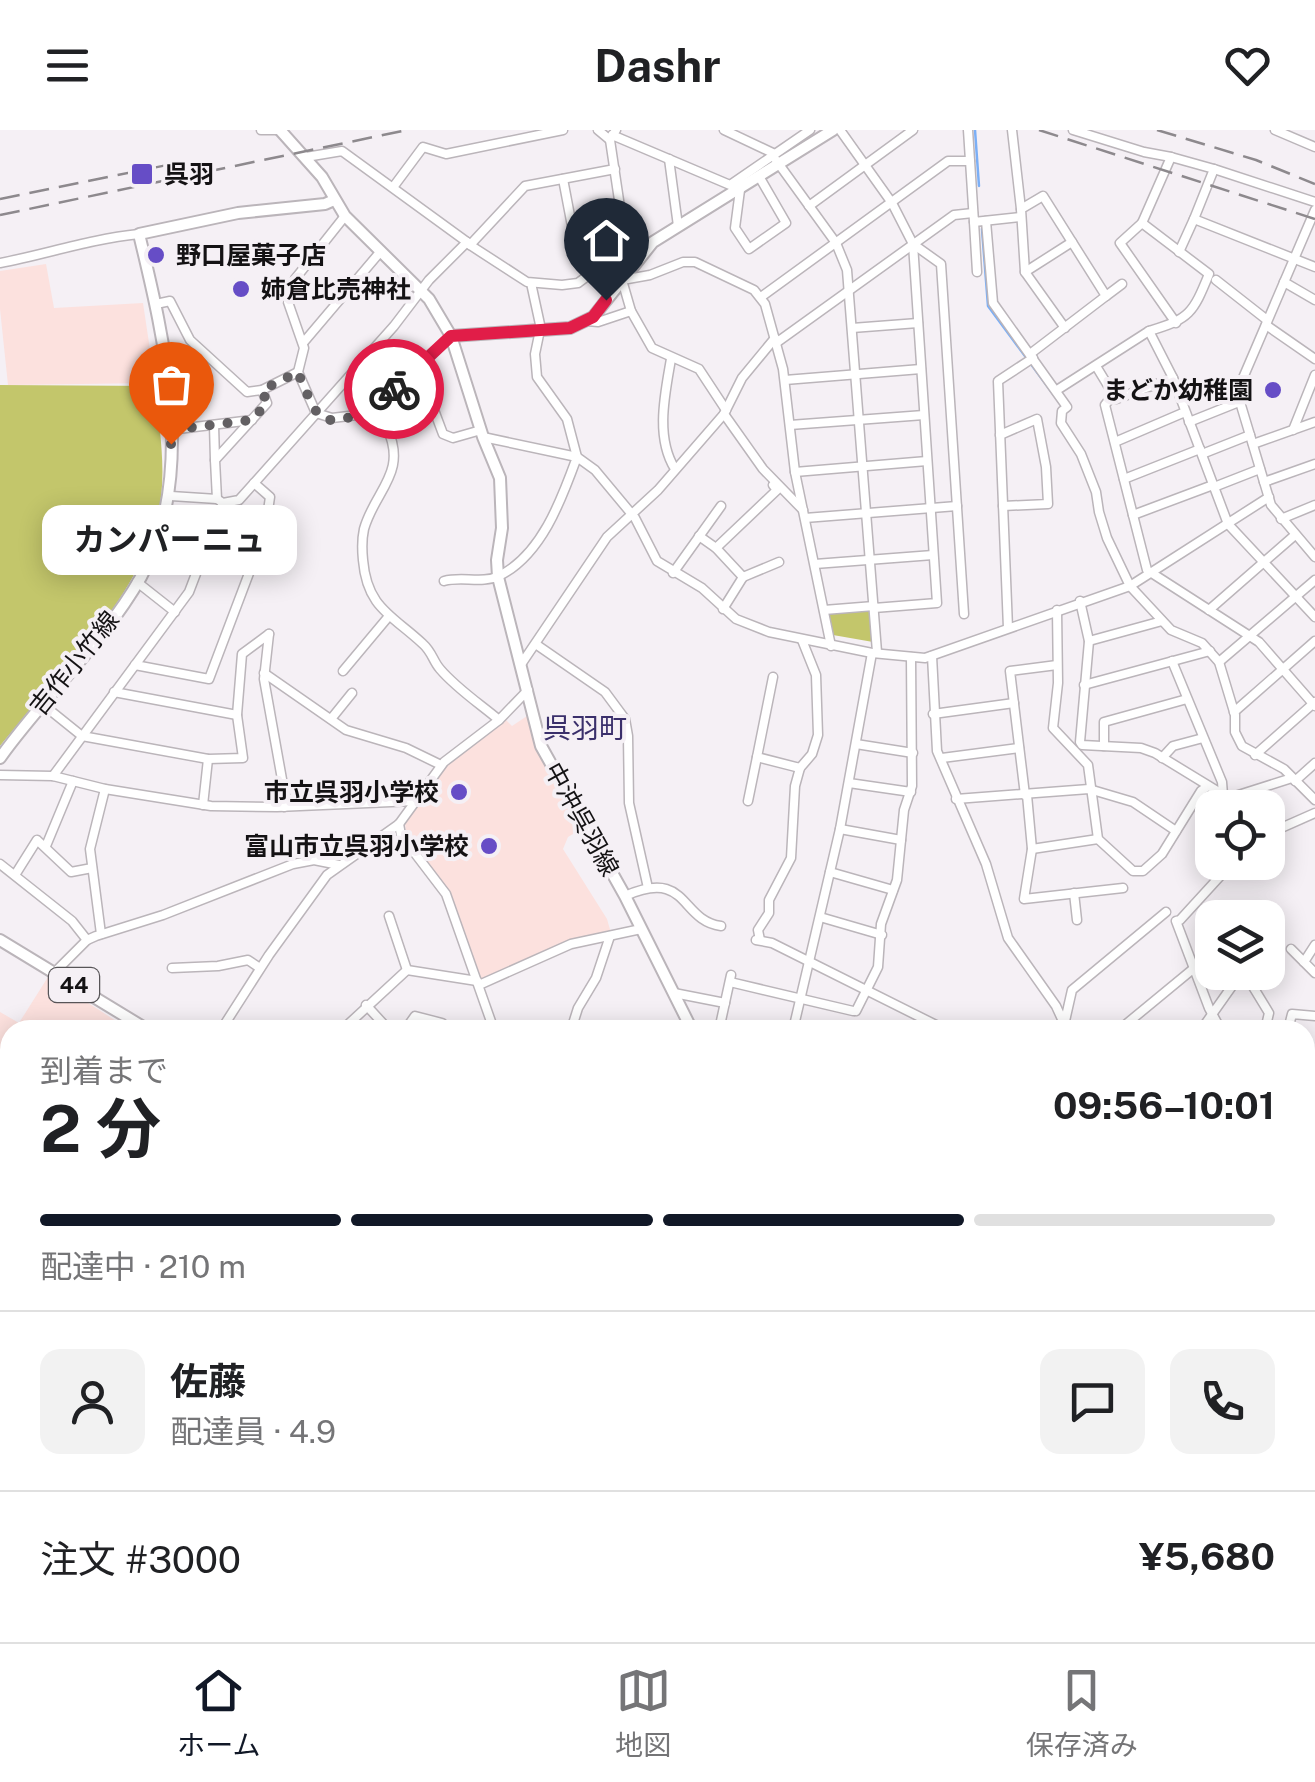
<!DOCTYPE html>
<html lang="ja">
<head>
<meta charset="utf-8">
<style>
  body { margin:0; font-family:"Public Sans","Noto Sans JP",sans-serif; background:#f2f2f2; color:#202124; height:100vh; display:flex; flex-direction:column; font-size:38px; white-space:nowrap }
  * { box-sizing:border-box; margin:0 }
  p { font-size:32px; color:#757577 }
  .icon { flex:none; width:55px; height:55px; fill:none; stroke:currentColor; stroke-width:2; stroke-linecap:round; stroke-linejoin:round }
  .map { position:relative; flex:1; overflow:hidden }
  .side { position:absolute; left:0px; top:890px; width:1315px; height:622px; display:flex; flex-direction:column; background:#fff; border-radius:30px 30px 0 0; box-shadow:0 5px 25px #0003 }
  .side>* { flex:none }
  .fabs { position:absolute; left:1195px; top:660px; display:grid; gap:20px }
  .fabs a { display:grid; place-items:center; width:90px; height:90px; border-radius:20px; background:#fff; box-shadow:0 5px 25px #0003; font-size:50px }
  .pin { position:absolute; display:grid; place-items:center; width:85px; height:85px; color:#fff; margin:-102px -42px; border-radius:50% 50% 50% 0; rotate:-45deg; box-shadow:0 0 10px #0007 }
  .pin .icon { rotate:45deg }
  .courier { position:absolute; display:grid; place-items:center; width:100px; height:100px; margin:-50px; border:8px solid #e11d48; border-radius:50%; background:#fff; color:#222; box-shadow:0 2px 12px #0007 }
  .bubble { position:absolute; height:70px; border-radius:20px; background:#fff; box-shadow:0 5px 25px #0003; font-size:32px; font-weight:700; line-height:70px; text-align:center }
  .head em { font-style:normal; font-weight:700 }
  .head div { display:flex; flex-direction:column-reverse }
  .head { display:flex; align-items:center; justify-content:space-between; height:170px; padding:0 40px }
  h1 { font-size:65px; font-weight:700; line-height:75px }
  .bar { display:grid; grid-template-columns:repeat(4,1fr); gap:15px 10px; align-content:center; height:120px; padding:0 40px }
  .bar i { height:12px; border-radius:8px; background:#e0e0e0 }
  .bar .selected { background:#111827 }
  .bar p { grid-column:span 4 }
  .line { display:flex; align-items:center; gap:25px; padding:0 40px; border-top:2px solid #e0e0e0 }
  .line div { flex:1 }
  .round { display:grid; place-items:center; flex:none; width:105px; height:105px; border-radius:20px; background:#f2f2f2 }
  header { display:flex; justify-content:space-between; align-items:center; height:130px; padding:0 40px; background:#fff; font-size:45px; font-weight:700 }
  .tab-bar { display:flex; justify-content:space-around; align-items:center; height:140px; border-top:2px solid #e0e0e0; background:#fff; font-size:28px; color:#757577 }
  .tab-bar a { display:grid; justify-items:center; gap:5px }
  .tab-bar .selected { color:#111827 }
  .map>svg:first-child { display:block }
  .education { fill:#fce1de }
  .green { fill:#c3c66b }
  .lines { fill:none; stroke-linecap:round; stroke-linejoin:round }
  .stream { stroke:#7baff6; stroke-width:2.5 }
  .minor-casing { stroke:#bbb5ba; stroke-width:11 }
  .major-casing { stroke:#bbb5ba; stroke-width:14 }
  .minor { stroke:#fff; stroke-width:8 }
  .major { stroke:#fff; stroke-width:10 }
  .rail { stroke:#8d898d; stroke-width:2.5; stroke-dasharray:20 10; stroke-linecap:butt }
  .done { stroke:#636063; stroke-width:10; stroke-dasharray:0 18 }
  .route { stroke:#e11d48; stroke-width:12 }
  .poi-dot { fill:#664dc6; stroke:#f5f0f5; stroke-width:4 }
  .labels { text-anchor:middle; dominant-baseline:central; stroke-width:8; stroke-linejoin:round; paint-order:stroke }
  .shield { fill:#f5f0f5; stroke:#585558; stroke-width:2.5 }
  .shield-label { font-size:22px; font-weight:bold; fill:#141214 }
  .poi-label { font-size:25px; font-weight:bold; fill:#141214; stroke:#f5f0f5; text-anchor:start }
  .street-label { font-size:25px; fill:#141214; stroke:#f5f0f5 }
  .neighbourhood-label { font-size:28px; fill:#3a2f6b; stroke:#f5f0f5 }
</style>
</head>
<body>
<header><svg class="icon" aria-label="menu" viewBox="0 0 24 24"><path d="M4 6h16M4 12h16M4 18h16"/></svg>Dashr<svg class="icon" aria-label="heart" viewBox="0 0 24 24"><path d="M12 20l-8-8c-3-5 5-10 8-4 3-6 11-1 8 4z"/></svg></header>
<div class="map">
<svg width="1315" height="1512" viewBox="0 0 1315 1512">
  <rect width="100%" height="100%" fill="#f5f0f5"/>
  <g class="education">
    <polygon points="46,134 54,178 143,173 155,253 8,255 0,179 0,141"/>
    <polygon points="530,584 583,698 568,707 563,719 607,789 611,803 482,851 448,759 406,704 405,692 448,635 505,589 512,596"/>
    <polygon points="48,847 130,900 10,900 10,1020 0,1008 0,882 19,893"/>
  </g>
  <g class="green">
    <path d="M0,255L155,256C159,296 167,340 159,380C140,468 57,548 0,616Z"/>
    <polygon points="868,479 871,482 873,512 833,505 828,482"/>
  </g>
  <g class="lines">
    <g class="stream">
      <polyline points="975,0 979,56"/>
      <polyline points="982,99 988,176 1062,276"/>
    </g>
    <defs>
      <g id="minor">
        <polyline points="261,0 281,0"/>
        <polyline points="598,0 610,10"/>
        <polyline points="616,0 610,10 626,117 634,134"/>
        <polyline points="724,0 775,24"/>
        <polyline points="840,0 892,73 913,114 937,473 874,478"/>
        <polyline points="968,0 974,92 1020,87"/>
        <polyline points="1012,0 1021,79"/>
        <polyline points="1073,0 1144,22 1171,27"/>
        <polyline points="1275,0 1315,17"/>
        <polyline points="612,5 730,55 810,0"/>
        <polyline points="773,26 836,113 847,140 877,522"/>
        <polyline points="306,27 342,21 467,112"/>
        <polyline points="669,29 678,96"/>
        <polyline points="1214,39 1315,72"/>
        <polyline points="563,49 575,112 600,138"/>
        <polyline points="394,56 423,17 446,24 563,0"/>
        <polyline points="740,60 735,98 749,119 786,93 760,48"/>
        <polyline points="809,76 913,0"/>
        <polyline points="1315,80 1237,262 1271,375 1315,427"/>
        <path d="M345,86L295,149L288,172L304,218L298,242L316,283L332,288L357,285L387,298C408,343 375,360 364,399C362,408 362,420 363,430C367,478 392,485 423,514C432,522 433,531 440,539C456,558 480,574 499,590"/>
        <polyline points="986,91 993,173 1067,277 1062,281 1061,293 1081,324 1096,362 1099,382 1107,408 1130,456 1171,500 1202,513 1219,532 1235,585 1235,602 1242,616 1284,639 1315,670"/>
        <polyline points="974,92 977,142"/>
        <polyline points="1142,93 1120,113 1176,193"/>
        <polyline points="913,114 941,134 964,484"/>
        <polyline points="470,115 527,152 562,155 578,153 626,117"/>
        <polyline points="1179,122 1194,89"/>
        <path d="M0,133C47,124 90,109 139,104"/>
        <path d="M1315,137L1194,89L1214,39L1171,27L1142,93L1209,144C1193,183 1190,189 1149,201L1173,248L1228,394L1315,487"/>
        <polyline points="1025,142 1072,112"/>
        <polyline points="1216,150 1267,190"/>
        <polyline points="1284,152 1315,170"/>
        <polyline points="531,153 541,199"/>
        <polyline points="1106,166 1122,154"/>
        <polyline points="761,167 948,31 970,31"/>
        <polyline points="156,174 170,171 190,210 247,262 262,260 298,242"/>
        <polyline points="587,191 598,192 631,181"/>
        <polyline points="1266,195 1315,229"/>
        <polyline points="852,198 918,193"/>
        <polyline points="540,200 535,224 537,247 567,289 577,327 595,340 635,388 657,431 702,458 736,489 769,502 872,523 925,528 1130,456 1269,367"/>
        <polyline points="303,213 381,121"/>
        <polyline points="776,213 954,85 973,83"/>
        <polyline points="1030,224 1106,166 1043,66 1021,79 1025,142 1065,198"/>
        <path d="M671,229C665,264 655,307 675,339"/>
        <polyline points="1096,236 1116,269 1173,248"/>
        <polyline points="785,250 921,239"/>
        <polyline points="404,252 419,279 434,280 443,304 453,308 481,300"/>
        <polyline points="1057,260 1149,201"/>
        <polyline points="1112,266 1105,275 1147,440 1259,512 1315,576"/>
        <polyline points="726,280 699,239 652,218 631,181 622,150 650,145 683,132 695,132 754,160 765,174 783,239 795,342 831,516"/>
        <polyline points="724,284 763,339 803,380"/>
        <polyline points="357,285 404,252 451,206"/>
        <polyline points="1189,292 1239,272"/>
        <polyline points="214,295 215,330"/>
        <polyline points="790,295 924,285"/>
        <polyline points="384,296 419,279"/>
        <polyline points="170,300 252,290"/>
        <polyline points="1293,300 1315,245"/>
        <polyline points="1000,305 1037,289 1046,337 1048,374 1003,376"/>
        <polyline points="1115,312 1185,282"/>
        <polyline points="1253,314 1315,292"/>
        <polyline points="1202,324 1250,305"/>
        <polyline points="795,342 927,331"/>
        <polyline points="1124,349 1200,319"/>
        <polyline points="1264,352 1315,334"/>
        <polyline points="1214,357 1260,339"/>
        <polyline points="171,366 217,369 223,373 239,370 394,196 429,150 467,112 470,115 525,56 615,39"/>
        <polyline points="217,369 215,330 267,273 262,260"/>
        <polyline points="1133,385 1213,355"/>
        <polyline points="805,388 957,376"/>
        <polyline points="1281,389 1315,375"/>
        <polyline points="699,406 716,418 743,447 723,479"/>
        <polyline points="716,418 777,360 773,355"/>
        <polyline points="815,434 933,425"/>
        <polyline points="673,443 721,376"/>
        <polyline points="743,447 779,432"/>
        <path d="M444,451C462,446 482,454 499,446C542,425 562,368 577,327L483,307"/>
        <polyline points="137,452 175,482"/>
        <polyline points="1080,471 1089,511 1080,612 1082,615 1141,618 1155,623 1245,678"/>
        <polyline points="824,480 874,476"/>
        <polyline points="1057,480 1058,553 1053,598 1088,635 1098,709 1133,741 1143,741 1162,724 1201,661 1208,656"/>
        <polyline points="1209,480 1295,405"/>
        <polyline points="1008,498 998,251 1033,228"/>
        <polyline points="269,504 264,549 285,666 284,677"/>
        <polyline points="1089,511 1162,491"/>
        <polyline points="537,515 605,562 625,589 628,606 629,673 648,758"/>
        <polyline points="932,526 937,621 986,734 1008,808 1056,876 1067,900"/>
        <polyline points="1172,531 1222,652 1223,665"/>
        <polyline points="1219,532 1315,450"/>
        <polyline points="522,533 607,407 658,360 724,284 742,248 775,208"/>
        <polyline points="135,535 209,549 265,401 270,367 254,353"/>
        <polyline points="343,541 389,486"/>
        <polyline points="264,543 346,600 406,618 441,635"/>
        <polyline points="773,547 757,627 800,638"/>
        <polyline points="1084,555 1210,521"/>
        <polyline points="114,562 237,585"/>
        <polyline points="41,573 82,606 208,629 243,628 237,585 242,524 269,504"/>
        <polyline points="1234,582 1315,511"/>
        <polyline points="933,584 1014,573"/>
        <polyline points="331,589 352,563"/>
        <polyline points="856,614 913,623"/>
        <polyline points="1104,616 1104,592 1187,569"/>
        <polyline points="1255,625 1315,572"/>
        <polyline points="942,628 1019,618"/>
        <polyline points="1162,628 1173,616 1203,608"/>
        <polyline points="0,645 53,646 105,659 211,676 277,677 414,671"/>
        <polyline points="53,646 189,462 223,373"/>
        <polyline points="1295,651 1315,633"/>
        <polyline points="849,653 911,662"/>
        <polyline points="1025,665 1010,541 1057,535"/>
        <polyline points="1027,665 1032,719 1024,769 1123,758"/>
        <polyline points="1229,668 1292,648"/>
        <polyline points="956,669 1089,659 1133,672 1176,701"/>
        <polyline points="748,671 757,627"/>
        <polyline points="203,675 208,629"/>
        <polyline points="1268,691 1281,698 1315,683"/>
        <polyline points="399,694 401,705 446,764 494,900"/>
        <polyline points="840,699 901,710"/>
        <polyline points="46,716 73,651"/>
        <polyline points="1032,719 1098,709"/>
        <polyline points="0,734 72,791 87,810"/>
        <polyline points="830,742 893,760"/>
        <polyline points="15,745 37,710 71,742 92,738"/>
        <polyline points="1074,763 1077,790"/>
        <path d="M625,766C689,738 679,790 721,796"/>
        <polyline points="389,786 407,840"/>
        <polyline points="820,787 882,805"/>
        <polyline points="101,804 90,719 105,659"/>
        <polyline points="756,810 772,813 946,900"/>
        <polyline points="760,810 758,800 769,783 769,770 791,728 795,656 800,638 812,624 818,605 816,545 802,510"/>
        <polyline points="1291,819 1315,843"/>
        <polyline points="1304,832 1315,815"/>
        <polyline points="172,838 218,836 248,830 260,838"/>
        <polyline points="407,840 477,851"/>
        <polyline points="1244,842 1269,883 1265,900"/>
        <polyline points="54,843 87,810 96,806 163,785 293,734 314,730 339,735"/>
        <polyline points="730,852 853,881"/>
        <polyline points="479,855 571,814 641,799"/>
        <polyline points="674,863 725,873"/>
        <polyline points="366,875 389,900"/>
        <polyline points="856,881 878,837 881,794 897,750 904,680 912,656 911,527"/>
        <polyline points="1065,891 1072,860 1166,782"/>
        <polyline points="264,896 273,900"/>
        <polyline points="221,900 269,825 327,745 399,694 444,632 499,590 528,560"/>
        <polyline points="342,900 407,840"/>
        <polyline points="405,900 415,886 442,893 441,900"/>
        <polyline points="571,900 578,878 596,848 610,806"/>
        <polyline points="719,900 731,845"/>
        <polyline points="793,900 840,699 872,523"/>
        <polyline points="850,900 850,899"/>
        <polyline points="1119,900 1193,839"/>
        <polyline points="1201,900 1242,842"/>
        <polyline points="1221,900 1209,878 1176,791 1180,790 1233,732"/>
        <polyline points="1288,900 1292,884 1315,886"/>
        <polyline points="1305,943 1315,938"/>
        <polyline points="1305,958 1315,965"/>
        <polyline points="1305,1004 1315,986"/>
        <polyline points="1305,1046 1315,1040"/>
        <polyline points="0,1076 10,1072"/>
        <polyline points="0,1119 10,1091"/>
        <polyline points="0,1133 10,1137"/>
        <polyline points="1305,1179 1315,1189"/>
        <polyline points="0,1260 5,1244"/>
        <polyline points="1305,1276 1315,1241"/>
        <polyline points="0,1281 10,1285"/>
        <polyline points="0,1347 10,1331"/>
        <polyline points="0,1381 10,1388"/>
        <polyline points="1305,1407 1310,1411 1315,1462"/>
        <polyline points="4,1453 10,1492"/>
        <polyline points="214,1502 243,1512"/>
        <polyline points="360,1502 362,1512"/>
        <polyline points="441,1502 442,1512"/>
        <polyline points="544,1502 544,1512"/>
        <polyline points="797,1502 797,1512"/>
        <polyline points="630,1512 630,1502"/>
        <polyline points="907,1512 1166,1504 1185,1512"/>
      </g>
      <g id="major">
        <polyline points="280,0 322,47 345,86 429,169 451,206 483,307 500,348 502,398 497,430 498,447 541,616 625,766 692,900"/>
        <polyline points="451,206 570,198 593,187 653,112 833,0"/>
        <path d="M0,628C44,566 103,514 141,447C197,346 165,211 139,104L238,83L325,74L334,70"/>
        <polyline points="0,810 148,900"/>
        <polyline points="1305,1501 1315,1507"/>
        <polyline points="661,1502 735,1512"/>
        <polyline points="311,1512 332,1512"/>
        <polyline points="451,1512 527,1502"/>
        <polyline points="867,1512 889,1502"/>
      </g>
    </defs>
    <use href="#minor" class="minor-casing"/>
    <use href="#major" class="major-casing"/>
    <use href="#minor" class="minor"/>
    <use href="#major" class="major"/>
    <g class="rail">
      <polyline points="1039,0 1315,89"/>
      <polyline points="1157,0 1256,30 1315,54"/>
      <polyline points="0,69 182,32"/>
      <polyline points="0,85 407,0"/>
    </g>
  </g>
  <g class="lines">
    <path class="done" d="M171,314L170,300L252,290L267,273L262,260L298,242C301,251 314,281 320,286C343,301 377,272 394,259"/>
    <polyline class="route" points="394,259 451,206 570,198 593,187 606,170"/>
  </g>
  <g class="poi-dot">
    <rect x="130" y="32" width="24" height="24" rx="5"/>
    <circle cx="156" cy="125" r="10"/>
    <circle cx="241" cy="159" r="10"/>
    <circle cx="1273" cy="260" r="10"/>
    <circle cx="459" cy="662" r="10"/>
    <circle cx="489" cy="716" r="10"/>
  </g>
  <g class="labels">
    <rect class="shield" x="49" y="838" width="50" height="34" rx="8"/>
    <g class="shield-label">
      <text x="74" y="855">44</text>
    </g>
    <g class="poi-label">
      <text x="164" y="44">呉羽</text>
      <text x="176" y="125">野口屋菓子店</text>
      <text x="261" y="159">姉倉比売神社</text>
      <text x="1253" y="260" text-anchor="end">まどか幼稚園</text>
      <text x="439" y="662" text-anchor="end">市立呉羽小学校</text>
      <text x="469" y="716" text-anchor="end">富山市立呉羽小学校</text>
    </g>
    <g class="street-label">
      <text transform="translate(74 533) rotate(-51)">吉作小竹線</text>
      <text transform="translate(582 689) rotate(61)">中沖呉羽線</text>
    </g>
    <g class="neighbourhood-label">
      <text x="585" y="597">呉羽町</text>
    </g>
  </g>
</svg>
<div class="fabs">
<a><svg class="icon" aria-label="locate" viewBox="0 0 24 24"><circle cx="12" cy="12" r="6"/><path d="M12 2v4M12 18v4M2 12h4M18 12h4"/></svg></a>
<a><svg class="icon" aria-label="layers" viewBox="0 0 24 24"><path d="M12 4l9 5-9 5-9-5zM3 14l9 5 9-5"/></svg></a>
</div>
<div class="pin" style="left:171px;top:314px;background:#ea580c"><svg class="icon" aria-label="bag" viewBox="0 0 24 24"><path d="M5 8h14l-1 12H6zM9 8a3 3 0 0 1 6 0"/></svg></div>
<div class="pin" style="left:606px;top:170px;background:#1f2937"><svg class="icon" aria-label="home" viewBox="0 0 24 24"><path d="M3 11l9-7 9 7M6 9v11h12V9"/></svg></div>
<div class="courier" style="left:394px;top:259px"><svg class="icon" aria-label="bike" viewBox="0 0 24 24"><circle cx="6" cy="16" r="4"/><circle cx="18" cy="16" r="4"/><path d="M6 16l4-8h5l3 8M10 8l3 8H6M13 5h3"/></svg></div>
<div class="bubble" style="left:42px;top:375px;width:255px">カンパーニュ</div>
<section class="side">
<div class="head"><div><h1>2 分</h1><p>到着まで</p></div><em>09:56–10:01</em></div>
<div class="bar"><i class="selected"></i><i class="selected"></i><i class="selected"></i><i></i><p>配達中 · 210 m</p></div>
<div class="line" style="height:180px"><a class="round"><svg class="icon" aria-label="person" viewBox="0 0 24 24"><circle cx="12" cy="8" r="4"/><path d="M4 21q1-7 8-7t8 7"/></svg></a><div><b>佐藤</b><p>配達員 · 4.9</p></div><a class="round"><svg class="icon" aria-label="chat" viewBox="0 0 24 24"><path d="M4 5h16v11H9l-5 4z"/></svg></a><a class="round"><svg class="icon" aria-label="phone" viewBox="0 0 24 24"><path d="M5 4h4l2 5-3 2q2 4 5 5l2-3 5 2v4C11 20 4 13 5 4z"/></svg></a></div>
<div class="line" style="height:130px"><div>注文 #3000</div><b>¥5,680</b></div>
</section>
</div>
<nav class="tab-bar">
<a class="selected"><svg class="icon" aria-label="home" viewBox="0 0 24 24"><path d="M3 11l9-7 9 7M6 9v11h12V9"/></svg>ホーム</a>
<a><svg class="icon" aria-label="map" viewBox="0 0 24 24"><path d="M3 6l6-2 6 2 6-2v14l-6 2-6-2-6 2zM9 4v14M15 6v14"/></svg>地図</a>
<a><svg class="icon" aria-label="saved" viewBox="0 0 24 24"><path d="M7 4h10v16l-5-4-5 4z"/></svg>保存済み</a>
</nav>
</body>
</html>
